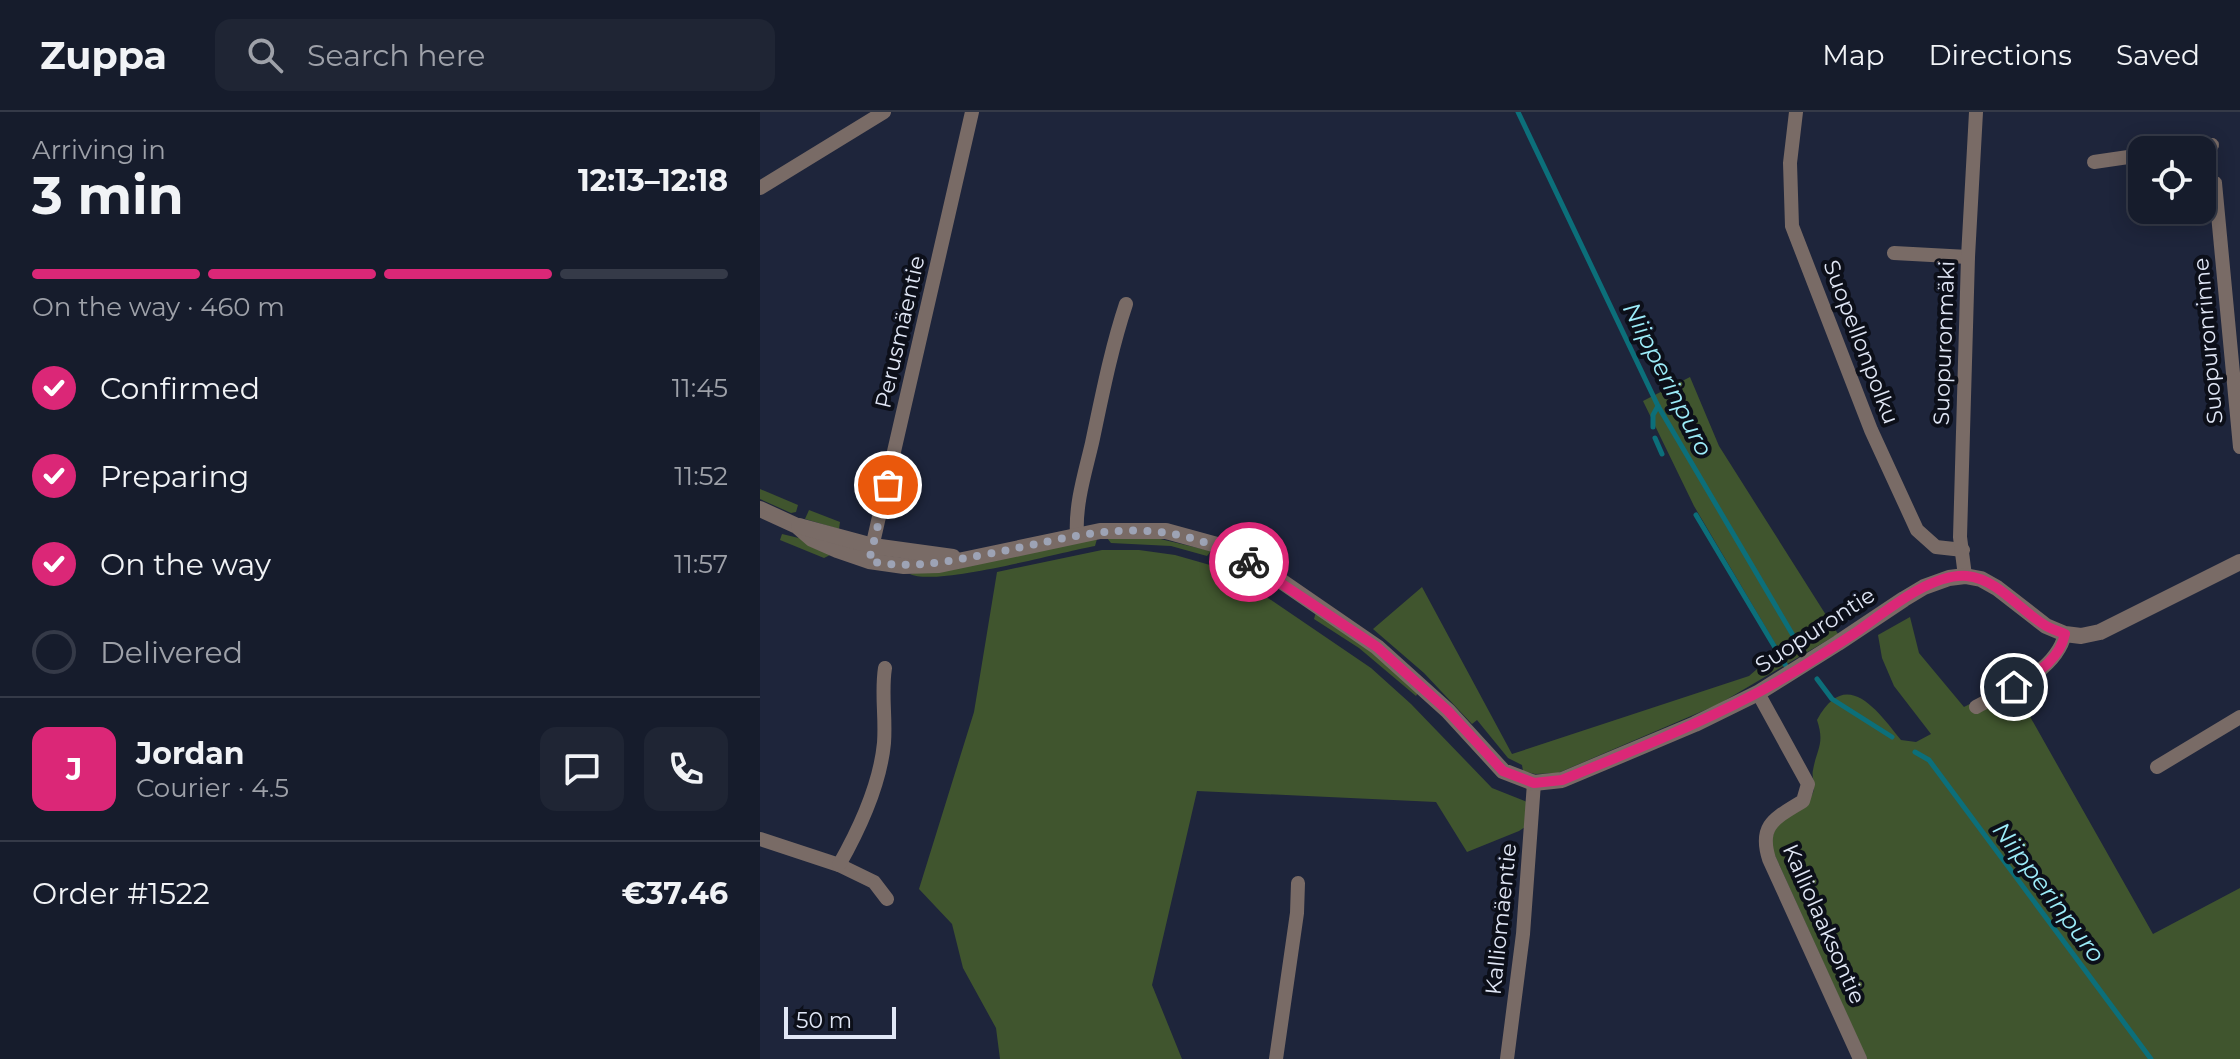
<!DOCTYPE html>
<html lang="en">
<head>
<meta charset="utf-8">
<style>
  body { margin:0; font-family:Montserrat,sans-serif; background:#1f2534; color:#f1f3f6; height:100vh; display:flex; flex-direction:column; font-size:30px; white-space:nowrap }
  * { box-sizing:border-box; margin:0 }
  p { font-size:26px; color:#9ea1a9 }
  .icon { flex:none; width:44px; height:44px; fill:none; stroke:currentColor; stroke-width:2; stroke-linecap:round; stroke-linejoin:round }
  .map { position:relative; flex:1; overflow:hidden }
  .drawer { display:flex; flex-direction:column; background:#161c2c; width:760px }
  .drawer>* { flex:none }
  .buttons { position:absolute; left:1368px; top:24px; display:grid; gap:16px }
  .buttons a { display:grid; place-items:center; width:88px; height:88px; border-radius:16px; background:#161c2c; box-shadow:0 4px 20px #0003,0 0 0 2px #353a48; font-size:40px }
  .scale { position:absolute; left:24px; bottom:20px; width:112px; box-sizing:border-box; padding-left:8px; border:4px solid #e1e7f6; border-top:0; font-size:22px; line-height:28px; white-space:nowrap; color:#e1e7f6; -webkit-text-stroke:6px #0c0f19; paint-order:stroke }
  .pin { position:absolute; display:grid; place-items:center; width:68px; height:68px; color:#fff; margin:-34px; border:4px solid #fff; border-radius:50%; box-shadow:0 2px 8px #0007 }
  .courier { position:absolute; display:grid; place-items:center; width:80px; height:80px; margin:-40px; border:6px solid #db2777; border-radius:50%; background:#fff; color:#222; box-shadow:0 2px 10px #0007 }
  .headline em { font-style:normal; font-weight:700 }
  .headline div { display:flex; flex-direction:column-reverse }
  .headline { display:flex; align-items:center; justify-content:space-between; height:136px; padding:0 32px }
  h1 { font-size:52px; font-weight:700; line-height:60px }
  .bar { display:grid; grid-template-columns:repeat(4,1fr); gap:12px 8px; align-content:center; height:96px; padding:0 32px }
  .bar i { height:10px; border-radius:6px; background:#353a48 }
  .bar .selected { background:#db2777 }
  .bar p { grid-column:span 4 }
  .line { display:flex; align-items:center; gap:20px; padding:0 32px; border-top:2px solid #353a48 }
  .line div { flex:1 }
  .round { display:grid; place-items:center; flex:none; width:84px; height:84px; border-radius:16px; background:#1f2534 }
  ol { padding:0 32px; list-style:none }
  li { display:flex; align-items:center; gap:24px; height:88px }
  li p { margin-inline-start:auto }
  li .icon { padding:8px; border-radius:50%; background:#db2777; color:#fff; stroke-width:4 }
  li:last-child { color:#9ea1a9 }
  li i { width:44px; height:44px; border:4px solid #353a48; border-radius:50% }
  header { display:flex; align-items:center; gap:48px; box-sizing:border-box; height:112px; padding:0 40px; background:#161c2c; border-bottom:2px solid #353a48 }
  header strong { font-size:38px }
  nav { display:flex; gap:44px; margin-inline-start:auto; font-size:28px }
  .search { width:560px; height:72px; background:#1f2534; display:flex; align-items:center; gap:20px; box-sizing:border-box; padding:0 28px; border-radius:16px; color:#9ea1a9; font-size:30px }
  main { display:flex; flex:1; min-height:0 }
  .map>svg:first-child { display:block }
  .green { fill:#40552e }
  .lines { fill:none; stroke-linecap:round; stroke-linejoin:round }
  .stream { stroke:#0c6f7a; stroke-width:5 }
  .minor { stroke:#796b66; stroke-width:14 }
  .tertiary { stroke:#796b66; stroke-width:16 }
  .done { stroke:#9da3b5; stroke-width:8; stroke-dasharray:0 14.4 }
  .route { stroke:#db2777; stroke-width:10 }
  .labels { text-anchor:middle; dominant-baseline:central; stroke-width:8; stroke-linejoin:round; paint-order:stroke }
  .street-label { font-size:22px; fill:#e1e7f6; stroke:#0c0f19 }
  .water-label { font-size:24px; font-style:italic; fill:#9cecf9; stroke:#0c0f19 }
</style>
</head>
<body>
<header>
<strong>Zuppa</strong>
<div class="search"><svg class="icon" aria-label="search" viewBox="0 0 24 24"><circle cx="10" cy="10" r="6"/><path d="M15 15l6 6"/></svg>Search here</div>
<nav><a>Map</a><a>Directions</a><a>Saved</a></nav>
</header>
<main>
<section class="drawer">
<div class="headline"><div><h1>3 min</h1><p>Arriving in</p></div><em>12:13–12:18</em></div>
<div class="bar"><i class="selected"></i><i class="selected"></i><i class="selected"></i><i></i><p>On the way · 460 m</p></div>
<ol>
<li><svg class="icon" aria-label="check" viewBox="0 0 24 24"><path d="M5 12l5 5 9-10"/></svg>Confirmed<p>11:45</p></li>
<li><svg class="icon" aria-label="check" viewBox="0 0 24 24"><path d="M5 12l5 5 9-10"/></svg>Preparing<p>11:52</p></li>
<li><svg class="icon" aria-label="check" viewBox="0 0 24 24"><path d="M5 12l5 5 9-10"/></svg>On the way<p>11:57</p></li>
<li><i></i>Delivered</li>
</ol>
<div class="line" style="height:144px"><b class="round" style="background:#db2777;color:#fff">J</b><div><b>Jordan</b><p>Courier · 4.5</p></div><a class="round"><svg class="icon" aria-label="chat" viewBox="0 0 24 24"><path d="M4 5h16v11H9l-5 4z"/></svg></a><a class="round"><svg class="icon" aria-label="phone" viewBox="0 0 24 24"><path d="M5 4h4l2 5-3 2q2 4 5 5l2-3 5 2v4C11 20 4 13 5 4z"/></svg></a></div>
<div class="line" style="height:104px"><div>Order #1522</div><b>€37.46</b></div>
</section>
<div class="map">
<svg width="1480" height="947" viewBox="0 0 1480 947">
  <rect width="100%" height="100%" fill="#1e253b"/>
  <g class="green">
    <polygon points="930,265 959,334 1078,522 959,592 798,661 775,662 763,659 762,653 748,646 717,608 712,612 664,561 613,517 662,475 752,642 989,564 1019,538 934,394 883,289"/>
    <polygon points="0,377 38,393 36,400 31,401 0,387"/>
    <polygon points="49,398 80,410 79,417 45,407"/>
    <polygon points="22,422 43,427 70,443 64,446 20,428"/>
    <polygon points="347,426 396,426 451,439 447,444 411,434 351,431"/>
    <path d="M337,427L335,434C301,440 175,475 150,462Z"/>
    <polygon points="342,438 379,438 415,443 450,453 483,469 611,556 651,592 732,676 767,690 765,715 759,719 707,740 676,690 437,679 392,873 422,947 240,947 236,916 203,856 192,812 159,777 214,600 237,460"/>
    <polygon points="556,500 602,532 658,581 656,584 599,536 554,507"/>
    <path d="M1150,505L1159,541L1204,595L1251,571L1393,822L1480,776V947H1107L1012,737C1010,702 1038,706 1052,683C1057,674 1051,666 1053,658C1057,636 1065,632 1057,608C1086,554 1117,598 1141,628L1156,630L1171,622L1134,574L1122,546L1118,523Z"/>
  </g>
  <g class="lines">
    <g class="stream">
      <polyline points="758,0 898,294 1044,542"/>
      <polyline points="893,315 893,303 898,294"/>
      <polyline points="895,326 902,342"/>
      <polyline points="936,403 1026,554"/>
      <polyline points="1057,567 1072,587 1132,625"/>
      <polyline points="1155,640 1169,648 1391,947"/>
    </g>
    <g class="minor">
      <polyline points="1036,0 1030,51 1032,114 1111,318 1157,418 1176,435 1203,438"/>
      <polyline points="1416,38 1452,33"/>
      <polyline points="1334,50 1382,43"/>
      <polyline points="1455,71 1480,335"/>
      <polyline points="0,76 124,0"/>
      <polyline points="1134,141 1208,145"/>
      <path d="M317,423C315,392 325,361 332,331C342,284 351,237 366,192"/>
      <polyline points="110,444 212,0"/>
      <polyline points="1205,464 1200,425 1208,145 1216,0"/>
      <path d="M998,581L1048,672L1043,689C1016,706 998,712 1009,747L1100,947"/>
      <path d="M1216,595C1247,578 1296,560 1305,522"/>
      <polyline points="1397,655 1480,605"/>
      <polyline points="0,727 79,753 114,770 127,787"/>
      <path d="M79,753C100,716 120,673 124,631C126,605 121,581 125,556"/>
      <polyline points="516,947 537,801 538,771"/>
      <polyline points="747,947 763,822 774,671"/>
    </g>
    <g class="tertiary">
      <polyline points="0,397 37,414 52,427 77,438 109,449 144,454 179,453 340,419 406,419 457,433 508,460 617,535 688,599 743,659 774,671 802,668 935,612 998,581 1078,531 1144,487 1164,475 1189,466 1205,464 1221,467 1237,476 1286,514 1305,522 1321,524 1340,520 1480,450"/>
      <polyline points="39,414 113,434 193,445"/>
    </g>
  </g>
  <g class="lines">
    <path class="done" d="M128,373L109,449C150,457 177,451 217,444C320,425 389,395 489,450"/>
    <path class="route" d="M489,450L617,535L688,599L743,659L774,671L802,668C868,641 934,614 997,581C1031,563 1063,542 1095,521C1124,501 1170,461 1207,464C1237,467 1259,497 1283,512C1290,517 1298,519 1305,522C1299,549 1276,561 1254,575"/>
  </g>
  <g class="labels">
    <g class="street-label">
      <text transform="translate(140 220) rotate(-77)">Perusmäentie</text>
      <text transform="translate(1448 229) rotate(-95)">Suopuronrinne</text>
      <text transform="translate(1101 230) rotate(69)">Suopellonpolku</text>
      <text transform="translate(1184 231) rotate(-88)">Suopuronmäki</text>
      <text transform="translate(1055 518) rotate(-33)">Suopurontie</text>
      <text transform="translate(741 807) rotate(-84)">Kalliomäentie</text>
      <text transform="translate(1064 812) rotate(66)">Kalliolaaksontie</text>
    </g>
    <g class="water-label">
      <text transform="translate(908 267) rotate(63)">Niipperinpuro</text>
      <text transform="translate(1289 780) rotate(53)">Niipperinpuro</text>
    </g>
  </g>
</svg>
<div class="buttons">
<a><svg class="icon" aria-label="locate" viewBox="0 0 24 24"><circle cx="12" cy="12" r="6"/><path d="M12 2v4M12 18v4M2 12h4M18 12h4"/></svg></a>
</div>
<div class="scale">50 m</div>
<div class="pin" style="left:128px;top:373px;background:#ea580c"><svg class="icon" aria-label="bag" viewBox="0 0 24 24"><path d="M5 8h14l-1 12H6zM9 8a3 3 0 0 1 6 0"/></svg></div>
<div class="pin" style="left:1254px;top:575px;background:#1f2937"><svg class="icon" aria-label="home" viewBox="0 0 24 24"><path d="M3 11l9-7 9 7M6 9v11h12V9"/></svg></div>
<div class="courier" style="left:489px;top:450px"><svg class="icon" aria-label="bike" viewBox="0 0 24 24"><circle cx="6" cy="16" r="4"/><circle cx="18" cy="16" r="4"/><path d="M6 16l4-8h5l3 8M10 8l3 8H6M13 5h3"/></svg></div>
</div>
</main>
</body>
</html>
